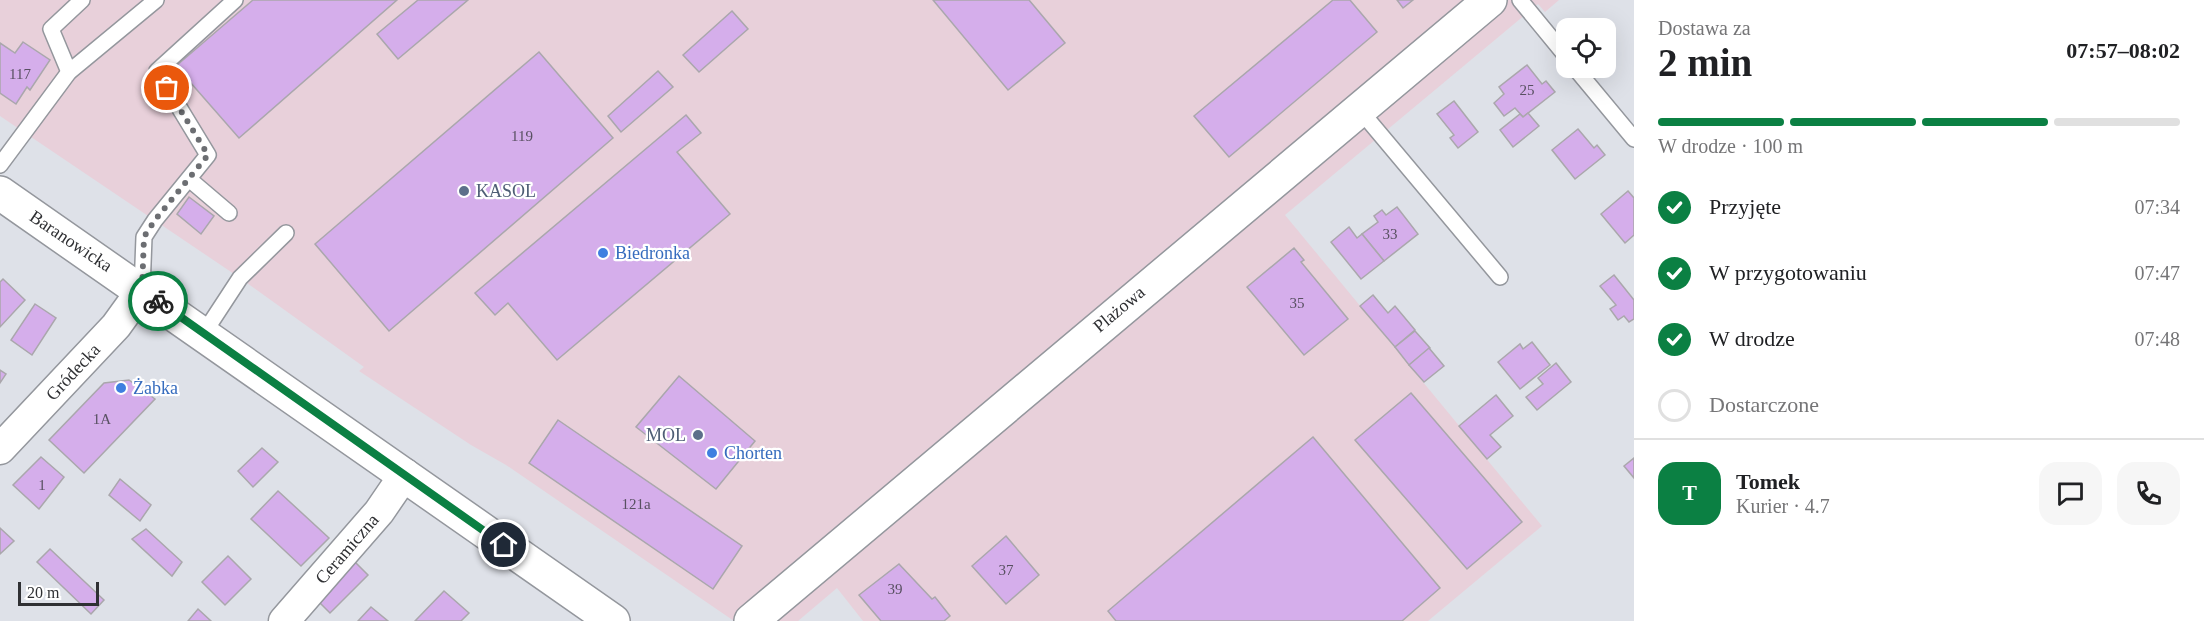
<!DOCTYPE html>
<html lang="pl">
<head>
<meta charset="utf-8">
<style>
  body { margin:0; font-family:Georgia,serif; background:#f6f6f6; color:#202124; height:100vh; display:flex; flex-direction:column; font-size:22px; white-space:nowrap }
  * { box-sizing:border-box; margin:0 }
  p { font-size:20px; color:#757577 }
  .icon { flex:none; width:33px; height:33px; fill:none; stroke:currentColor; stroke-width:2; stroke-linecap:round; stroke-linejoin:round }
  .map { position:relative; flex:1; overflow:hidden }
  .side { display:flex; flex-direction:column; background:#fff; width:570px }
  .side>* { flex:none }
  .buttons { position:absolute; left:1556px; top:18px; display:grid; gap:12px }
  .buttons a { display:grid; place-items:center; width:60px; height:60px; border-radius:12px; background:#fff; box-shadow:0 6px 24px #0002; font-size:30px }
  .scale { position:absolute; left:18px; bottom:15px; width:81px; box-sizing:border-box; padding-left:6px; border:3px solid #2f3033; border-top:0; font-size:16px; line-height:21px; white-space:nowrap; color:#2f3033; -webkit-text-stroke:4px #fff; paint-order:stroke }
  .pin { position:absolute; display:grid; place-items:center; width:51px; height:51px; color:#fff; margin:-26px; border:3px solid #fff; border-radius:50%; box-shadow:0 2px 6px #0007 }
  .courier { position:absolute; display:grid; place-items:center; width:60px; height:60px; margin:-30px; border:4px solid #0b8043; border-radius:50%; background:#fff; color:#222; box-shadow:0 2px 8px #0007 }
  .summary em { font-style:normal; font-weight:600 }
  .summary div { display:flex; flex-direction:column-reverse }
  .summary { display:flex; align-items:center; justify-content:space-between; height:102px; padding:0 24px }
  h1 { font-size:39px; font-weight:600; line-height:45px }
  .bar { display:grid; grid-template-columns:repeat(4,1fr); gap:9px 6px; align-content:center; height:72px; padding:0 24px }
  .bar i { height:8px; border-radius:4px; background:#e0e0e0 }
  .bar .current { background:#0b8043 }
  .bar p { grid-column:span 4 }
  .line { display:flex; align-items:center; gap:15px; padding:0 24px; border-top:2px solid #e0e0e0 }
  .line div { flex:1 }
  .round { display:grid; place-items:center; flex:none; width:63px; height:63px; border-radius:18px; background:#f6f6f6 }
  ol { padding:0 24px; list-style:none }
  li { display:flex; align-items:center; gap:18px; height:66px }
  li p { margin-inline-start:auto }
  li .icon { padding:6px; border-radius:50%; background:#0b8043; color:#fff; stroke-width:4 }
  li:last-child { color:#757577 }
  li i { width:33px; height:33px; border:3px solid #e0e0e0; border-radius:50% }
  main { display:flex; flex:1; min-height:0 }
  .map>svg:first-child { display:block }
  .industrial { fill:#e8d0da }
  .building { fill:#d5aeeb; stroke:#aaa7ac; stroke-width:1.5 }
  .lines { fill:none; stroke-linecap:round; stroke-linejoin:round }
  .lane-casing { stroke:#94979d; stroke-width:18 }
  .street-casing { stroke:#94979d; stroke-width:33 }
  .secondary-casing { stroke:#94979d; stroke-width:36 }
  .lane { stroke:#fff; stroke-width:15 }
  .street { stroke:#fff; stroke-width:30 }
  .secondary { stroke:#fff; stroke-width:33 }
  .done { stroke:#6c6e72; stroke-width:6; stroke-dasharray:0 10.8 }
  .route { stroke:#0b8043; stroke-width:8 }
  .service-dot { fill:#5c6f8a; stroke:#fff; stroke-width:2 }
  .shop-dot { fill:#3f7fe0; stroke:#fff; stroke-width:2 }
  .labels { text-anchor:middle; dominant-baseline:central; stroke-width:4.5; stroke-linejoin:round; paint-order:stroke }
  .number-label { font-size:15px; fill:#585061 }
  .service-label { font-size:18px; fill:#4e5e75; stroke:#fff; text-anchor:start }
  .street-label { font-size:18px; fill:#2f3033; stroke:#fff }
  .shop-label { font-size:18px; fill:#366cbe; stroke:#fff; text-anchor:start }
</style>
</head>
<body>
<main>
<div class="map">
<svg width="1634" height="621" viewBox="0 0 1634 621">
  <rect width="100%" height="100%" fill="#dee1e8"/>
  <polygon class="industrial" points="0,0 1559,0 1545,12 1538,4 1285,215 1542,526 1428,621 863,621 837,588 798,621 734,621 506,465 471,445 359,371 364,367 240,278 0,116"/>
  <g class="building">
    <polygon points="253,0 397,0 239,138 176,66"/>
    <polygon points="418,0 468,0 398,59 377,34"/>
    <polygon points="933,0 1029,0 1065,43 1008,90"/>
    <polygon points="1333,0 1350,0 1377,32 1229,157 1194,116"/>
    <polygon points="1397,0 1413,0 1403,8"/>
    <polygon points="732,11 748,29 699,72 683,55"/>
    <polygon points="23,42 50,60 30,90 27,87 16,104 0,93 0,43 15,53"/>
    <polygon points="539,52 613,138 389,331 315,244"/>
    <polygon points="1527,65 1542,84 1546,81 1555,92 1523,117 1515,108 1504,116 1494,103 1504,94 1499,87"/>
    <polygon points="658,71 673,87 621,132 608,116"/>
    <polygon points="1454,101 1478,132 1458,148 1450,138 1454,135 1437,114"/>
    <polygon points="1528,113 1539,126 1513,147 1500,130 1520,114 1523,117"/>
    <polygon points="686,115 701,133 677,152 730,214 557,360 508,303 495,315 475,293"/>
    <polygon points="1578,129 1594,148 1597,145 1605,155 1575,179 1552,150"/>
    <polygon points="1628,191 1634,198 1634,235 1625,243 1601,214"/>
    <polygon points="189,197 214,216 201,234 177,214"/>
    <polygon points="1397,207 1418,234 1384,261 1362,234 1378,222 1374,216 1382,210 1386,215"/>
    <polygon points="1349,227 1357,238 1362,234 1384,261 1361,279 1331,242"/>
    <polygon points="1294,248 1304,260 1301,262 1348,319 1304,355 1247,287"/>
    <polygon points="1614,275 1634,300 1634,319 1629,322 1624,316 1618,320 1610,309 1616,305 1600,286"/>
    <polygon points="3,279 25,300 0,327 0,282"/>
    <polygon points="1373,295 1388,313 1395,306 1415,330 1395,347 1360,306"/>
    <polygon points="35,304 56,318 32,355 11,340"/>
    <polygon points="1415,331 1430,348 1409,365 1395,347"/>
    <polygon points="1532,342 1550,365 1520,389 1498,362 1520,344 1523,349"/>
    <polygon points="1429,348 1444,366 1424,382 1409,365"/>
    <polygon points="1556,363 1571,382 1537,410 1526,397 1543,384 1538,378"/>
    <polygon points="0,370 6,374 0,383"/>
    <polygon points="679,376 755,441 716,489 636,427"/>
    <polygon points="129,380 155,399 84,473 49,440 104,383"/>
    <polygon points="1411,393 1522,522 1467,569 1355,440"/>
    <polygon points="1496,395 1513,416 1490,435 1501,447 1487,459 1459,426"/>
    <polygon points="558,420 742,546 713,589 529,463"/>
    <polygon points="1313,437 1440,588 1402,621 1116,621 1108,611"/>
    <polygon points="262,448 278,462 253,487 238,471"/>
    <polygon points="41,457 64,477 39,509 13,485"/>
    <polygon points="1634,458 1634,478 1624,466"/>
    <polygon points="120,479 151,505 140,521 109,495"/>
    <polygon points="278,491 329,538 301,566 251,519"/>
    <polygon points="0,528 14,541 0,554"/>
    <polygon points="146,529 182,562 172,576 132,539"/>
    <polygon points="1006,536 1039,575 1006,604 972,566"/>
    <polygon points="50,549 104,600 91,614 37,562"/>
    <polygon points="228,556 251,579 225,605 202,582"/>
    <polygon points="355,562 368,575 330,613 318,601"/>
    <polygon points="899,564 932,599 935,597 950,616 944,621 881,621 859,595"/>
    <polygon points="444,591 469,613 461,621 415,621"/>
    <polygon points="371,607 388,621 358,621"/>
    <polygon points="198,609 211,621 188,621"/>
  </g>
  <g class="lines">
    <defs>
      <g id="lane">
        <polyline points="1520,0 1566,56"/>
        <polyline points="1575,68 1634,139"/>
        <polyline points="69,72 51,29 82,0"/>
        <polyline points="1359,109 1500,277"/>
        <polyline points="0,165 69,72 156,0"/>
        <polyline points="189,179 229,213"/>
        <polyline points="142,290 144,237 155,220 208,155 157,71 235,0"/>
        <polyline points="204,333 240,278 286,233"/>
      </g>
      <g id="street">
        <polyline points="0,449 116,326 142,290"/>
        <polyline points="284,621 379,512 405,474"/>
      </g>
      <g id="secondary">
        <polyline points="0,193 613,621"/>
        <polyline points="751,621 1490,0"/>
      </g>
    </defs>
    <use href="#lane" class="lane-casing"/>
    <use href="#street" class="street-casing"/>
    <use href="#secondary" class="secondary-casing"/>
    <use href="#lane" class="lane"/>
    <use href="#street" class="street"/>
    <use href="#secondary" class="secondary"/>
  </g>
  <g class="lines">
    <polyline class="done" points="158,301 142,290 144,237 155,220 208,155 167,88"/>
    <polyline class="route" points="158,301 504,545"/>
  </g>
  <g class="service-dot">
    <circle cx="464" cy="191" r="6"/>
    <circle cx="698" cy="435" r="6"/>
  </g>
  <g class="shop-dot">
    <circle cx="603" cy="253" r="6"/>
    <circle cx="121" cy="388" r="6"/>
    <circle cx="712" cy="453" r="6"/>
  </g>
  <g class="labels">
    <g class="number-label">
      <text x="20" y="74">117</text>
      <text x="1527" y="90">25</text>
      <text x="522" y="136">119</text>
      <text x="1390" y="234">33</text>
      <text x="1297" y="303">35</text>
      <text x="102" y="419">1A</text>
      <text x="42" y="485">1</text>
      <text x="636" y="504">121a</text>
      <text x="1006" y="570">37</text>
      <text x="895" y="589">39</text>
    </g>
    <g class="service-label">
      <text x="476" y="191">KASOL</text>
      <text x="686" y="435" text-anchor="end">MOL</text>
    </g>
    <g class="street-label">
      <text transform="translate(71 241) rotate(34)">Baranowicka</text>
      <text transform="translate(1119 309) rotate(-40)">Plażowa</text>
      <text transform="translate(73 372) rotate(-47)">Gródecka</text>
      <text transform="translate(347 549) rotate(-49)">Ceramiczna</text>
    </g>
    <g class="shop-label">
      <text x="615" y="253">Biedronka</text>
      <text x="133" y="388">Żabka</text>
      <text x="724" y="453">Chorten</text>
    </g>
  </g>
</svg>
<div class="buttons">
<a><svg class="icon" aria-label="locate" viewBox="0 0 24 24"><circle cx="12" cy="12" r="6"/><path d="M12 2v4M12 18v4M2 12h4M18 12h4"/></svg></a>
</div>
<div class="scale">20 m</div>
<div class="pin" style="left:167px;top:88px;background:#ea580c"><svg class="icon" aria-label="bag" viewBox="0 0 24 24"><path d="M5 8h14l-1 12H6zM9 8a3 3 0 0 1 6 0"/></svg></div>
<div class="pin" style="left:504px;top:545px;background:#1f2937"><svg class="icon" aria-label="home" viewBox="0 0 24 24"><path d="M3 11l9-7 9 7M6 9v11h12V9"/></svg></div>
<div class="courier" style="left:158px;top:301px"><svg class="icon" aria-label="bike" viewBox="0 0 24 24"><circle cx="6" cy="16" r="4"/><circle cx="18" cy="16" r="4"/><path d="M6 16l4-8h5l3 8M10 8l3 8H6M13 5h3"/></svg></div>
</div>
<section class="side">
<div class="summary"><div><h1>2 min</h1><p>Dostawa za</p></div><em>07:57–08:02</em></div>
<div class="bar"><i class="current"></i><i class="current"></i><i class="current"></i><i></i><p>W drodze · 100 m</p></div>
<ol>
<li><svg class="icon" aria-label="check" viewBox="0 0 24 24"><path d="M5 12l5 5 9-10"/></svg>Przyjęte<p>07:34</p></li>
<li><svg class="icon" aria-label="check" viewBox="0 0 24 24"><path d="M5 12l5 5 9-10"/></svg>W przygotowaniu<p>07:47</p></li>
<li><svg class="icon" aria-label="check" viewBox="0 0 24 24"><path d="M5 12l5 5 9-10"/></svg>W drodze<p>07:48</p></li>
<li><i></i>Dostarczone</li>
</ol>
<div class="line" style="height:108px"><b class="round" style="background:#0b8043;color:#fff">T</b><div><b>Tomek</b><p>Kurier · 4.7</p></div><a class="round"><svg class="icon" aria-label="chat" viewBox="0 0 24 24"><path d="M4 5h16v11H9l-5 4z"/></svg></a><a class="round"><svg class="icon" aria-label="phone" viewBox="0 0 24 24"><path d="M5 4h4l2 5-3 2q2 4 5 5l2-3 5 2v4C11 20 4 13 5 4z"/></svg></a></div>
</section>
</main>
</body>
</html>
